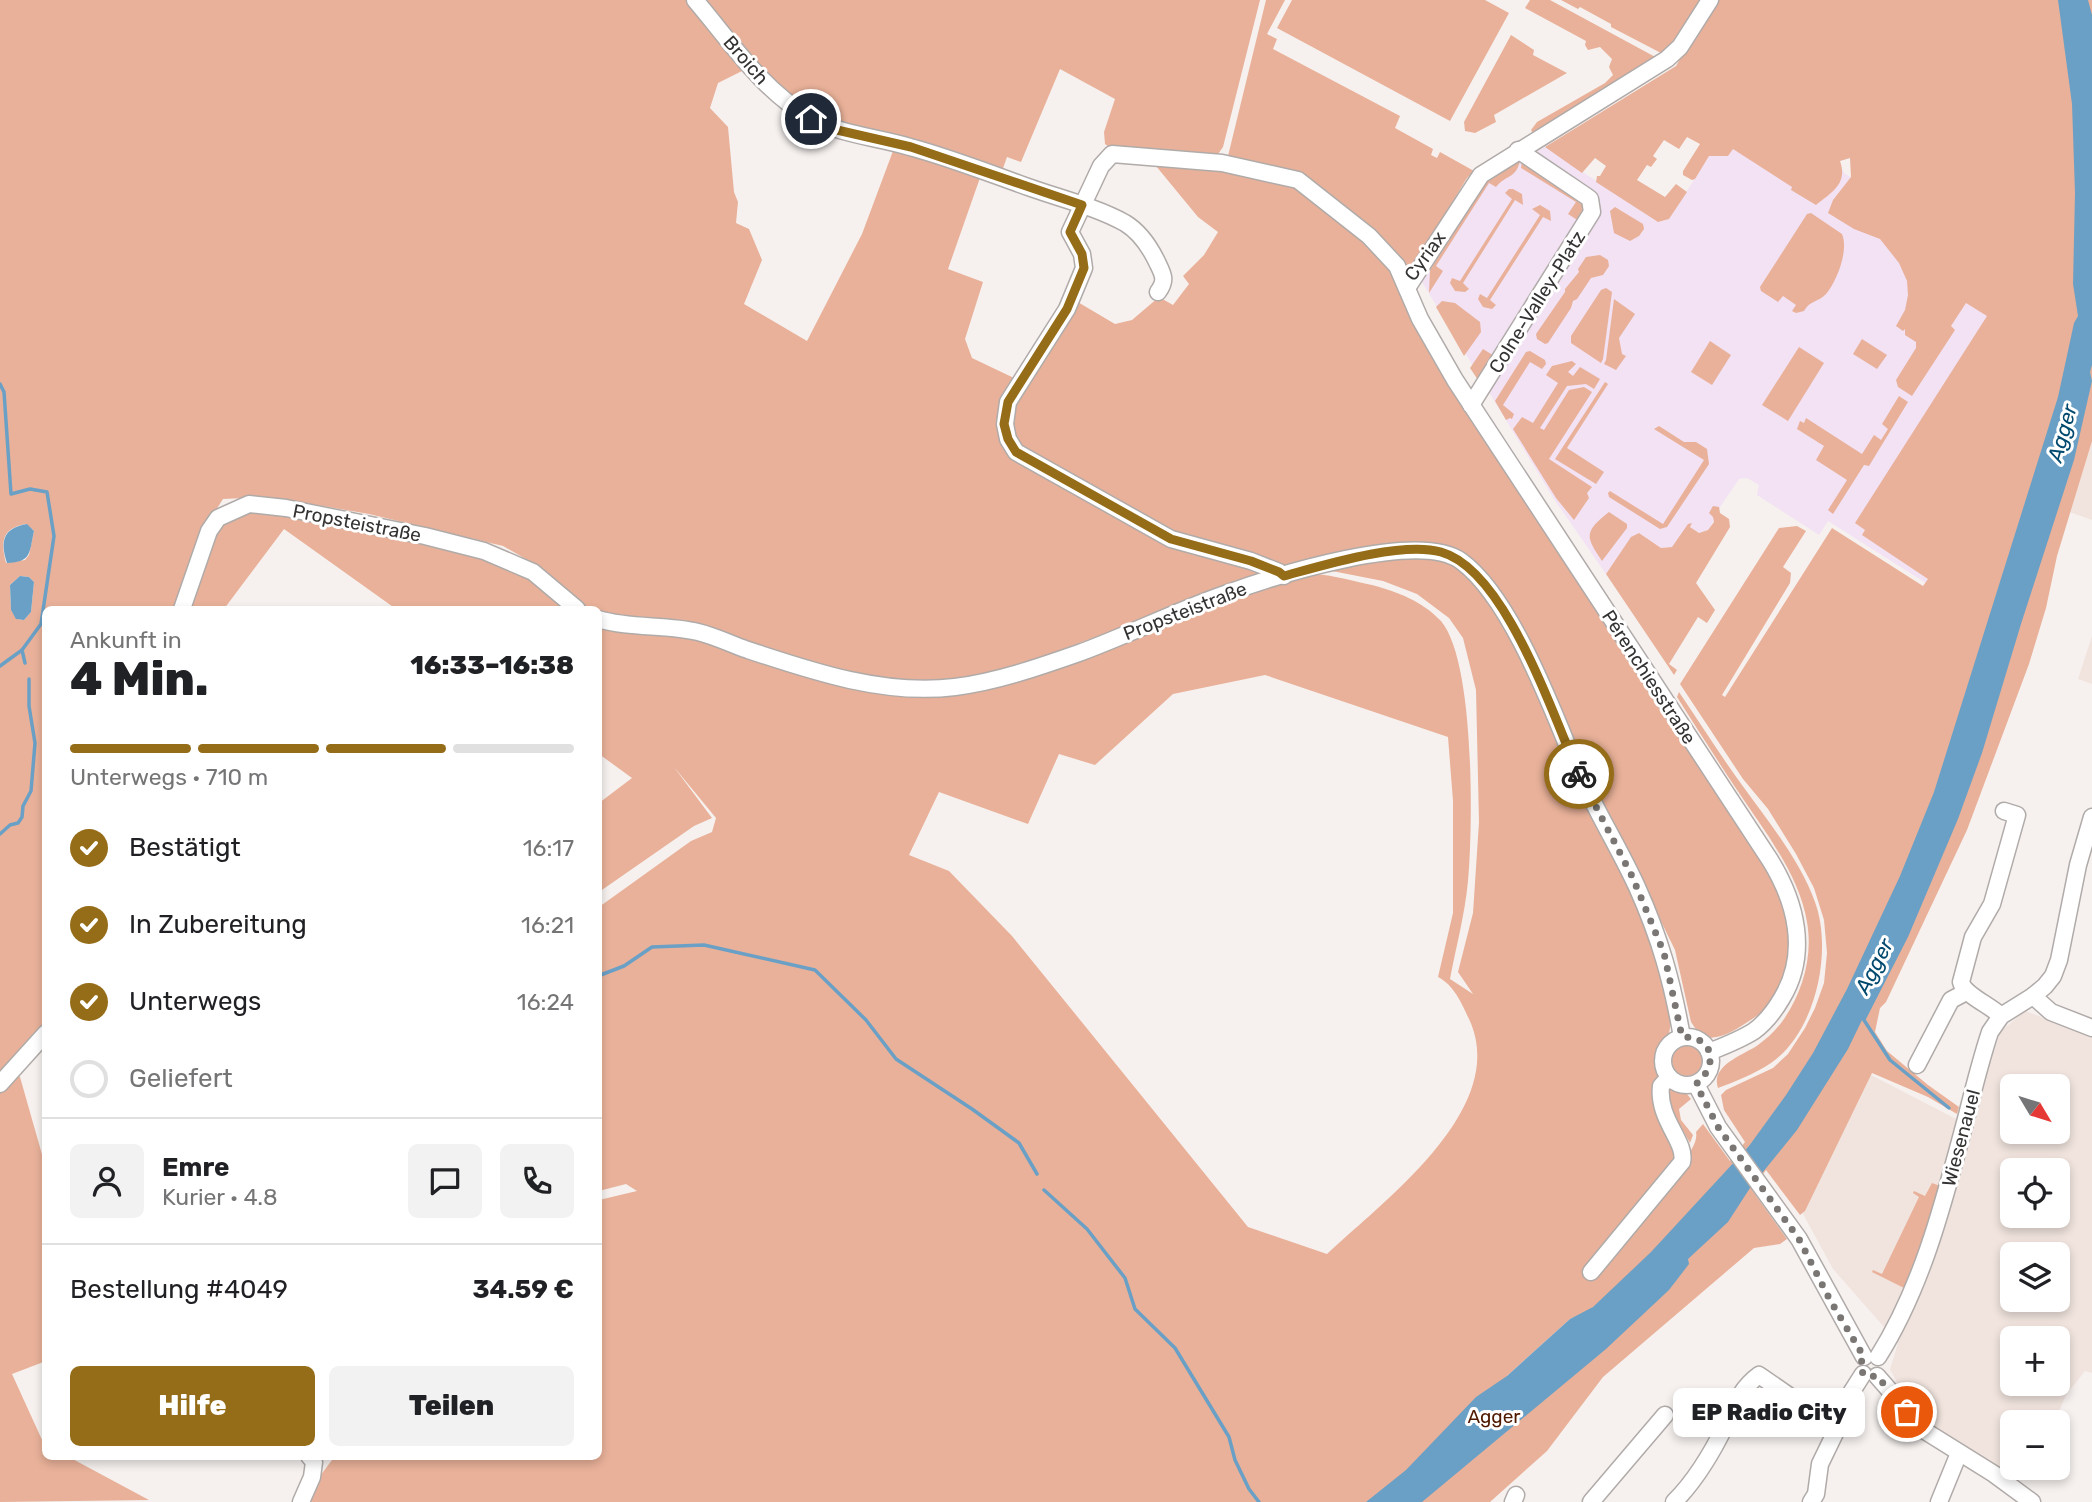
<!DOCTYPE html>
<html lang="de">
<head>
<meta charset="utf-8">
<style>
  body { margin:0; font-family:Rubik,sans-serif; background:#f2f2f2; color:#202124; height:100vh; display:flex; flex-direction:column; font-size:26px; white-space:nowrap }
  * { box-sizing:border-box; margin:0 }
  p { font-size:23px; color:#757577 }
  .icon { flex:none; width:38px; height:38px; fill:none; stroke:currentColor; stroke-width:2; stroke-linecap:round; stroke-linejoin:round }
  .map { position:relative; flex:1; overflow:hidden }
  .side { position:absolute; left:42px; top:606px; width:560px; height:854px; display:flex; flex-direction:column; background:#fff; border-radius:10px; box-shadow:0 4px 10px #0003 }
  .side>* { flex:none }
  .needle { width:46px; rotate:128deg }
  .buttons { position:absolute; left:2000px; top:1074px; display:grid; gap:14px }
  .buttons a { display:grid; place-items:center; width:70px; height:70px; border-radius:10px; background:#fff; box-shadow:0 4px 10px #0003; font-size:35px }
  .pin { position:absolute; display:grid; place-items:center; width:60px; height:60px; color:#fff; margin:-30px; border:4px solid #fff; border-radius:50%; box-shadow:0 2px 7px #0007 }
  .courier { position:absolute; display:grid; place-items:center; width:70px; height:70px; margin:-35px; border:5px solid #956c17; border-radius:50%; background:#fff; color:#222; box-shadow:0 2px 9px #0007 }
  .bubble { position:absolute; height:49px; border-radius:10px; background:#fff; box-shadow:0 4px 10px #0003; font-size:23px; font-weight:800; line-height:49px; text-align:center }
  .head em { font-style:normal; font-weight:800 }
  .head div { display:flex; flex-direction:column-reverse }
  .head { display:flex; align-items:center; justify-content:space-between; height:119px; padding:0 28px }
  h1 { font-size:46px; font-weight:800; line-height:52px }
  .bar { display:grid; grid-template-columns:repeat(4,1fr); gap:10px 7px; align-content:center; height:84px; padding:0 28px }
  .bar i { height:9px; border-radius:5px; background:#e0e0e0 }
  .bar .current { background:#956c17 }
  .bar p { grid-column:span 4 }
  .line { display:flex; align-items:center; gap:18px; padding:0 28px; border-top:2px solid #e0e0e0 }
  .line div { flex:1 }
  .round { display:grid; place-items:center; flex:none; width:74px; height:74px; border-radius:10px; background:#f2f2f2 }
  ol { padding:0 28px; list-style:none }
  li { display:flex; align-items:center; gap:21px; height:77px }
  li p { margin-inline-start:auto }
  li .icon { padding:7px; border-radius:50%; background:#956c17; color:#fff; stroke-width:4 }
  li:last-child { color:#757577 }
  li i { width:38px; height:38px; border:4px solid #e0e0e0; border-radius:50% }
  .action { display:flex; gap:14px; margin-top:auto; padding:14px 28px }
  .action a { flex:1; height:80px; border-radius:10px; background:#956c17; color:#fff; font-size:28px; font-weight:800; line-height:80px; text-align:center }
  .action a+a { background:#f2f2f2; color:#202124 }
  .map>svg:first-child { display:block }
  .built { fill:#f1e4de; fill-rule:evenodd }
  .education { fill:#f2e2f4 }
  .green { fill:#e9b199; fill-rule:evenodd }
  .water { fill:#6aa0c6 }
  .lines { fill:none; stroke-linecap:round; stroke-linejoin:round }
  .stream { stroke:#6aa0c6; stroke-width:3.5 }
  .minor-casing { stroke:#b0aba9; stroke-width:19 }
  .minor { stroke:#fff; stroke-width:16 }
  .done { stroke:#797674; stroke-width:7; stroke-dasharray:0 12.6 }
  .route { stroke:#956c17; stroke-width:9 }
  .labels { text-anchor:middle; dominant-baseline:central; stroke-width:6; stroke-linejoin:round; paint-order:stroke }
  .street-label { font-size:19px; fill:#353332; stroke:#fff }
  .park-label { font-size:19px; fill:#4f1a00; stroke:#fff }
  .water-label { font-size:21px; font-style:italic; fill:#00496e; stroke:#fff }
</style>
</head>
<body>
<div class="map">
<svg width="2092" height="1502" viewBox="0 0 2092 1502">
  <rect width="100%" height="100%" fill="#f6f1ef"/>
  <g class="built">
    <polygon points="2092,365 2092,520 2058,508"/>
    <polygon points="2092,636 2092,684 2078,679"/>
    <path d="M2025,1011L2092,1035V1373L2085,1371L2066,1395L2054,1423H2012V1468H2027L2016,1477L1944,1435L1922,1416L1898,1385L1890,1369L1898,1343L1833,1269L1803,1214L1871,1075L1962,1122L1976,1101L2001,1031ZM2012,1087H2058V1132H2012ZM2012,1171H2058V1216H2012ZM2012,1255H2058V1300H2012ZM2012,1339H2058V1384H2012Z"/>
  </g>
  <polygon class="education" points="1732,146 1839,161 1844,173 1851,177 2000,257 1959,604 1828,521 1819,535 1757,495 1759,485 1747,478 1739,479 1720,507 1719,512 1708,530 1699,533 1689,526 1673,547 1661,548 1639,533 1632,537 1606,574 1554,499 1422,282 1488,180 1545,147 1658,222 1669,219 1709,156"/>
  <g class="green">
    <path d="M0,0H690L748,68L718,83L710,108L728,127L734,192L738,202L736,223L749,229L762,260L744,304L807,341L862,234L893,151L899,148L909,149L981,175L948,269L983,282L965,339L972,358L1014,378L1063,324L1076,301L1115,324L1132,320L1159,297L1173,305L1189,284L1183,276L1204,255L1218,232L1198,217L1156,166L1168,162L1220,166L1294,183L1367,239L1393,267L1405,298L1448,378L1777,883C1799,936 1802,990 1746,1023C1732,1032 1722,1038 1705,1038L1699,1034L1691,1022L1675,950L1633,864L1588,779L1537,659L1483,571L1470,558L1454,548L1414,542L1305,564H1290L1026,663L983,675L952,681L886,686C901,688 917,693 933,693C969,694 1006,682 1041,671C1132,643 1216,597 1309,575C1325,572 1355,582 1372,585C1398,592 1422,601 1441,621C1475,661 1473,827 1468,881C1465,914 1456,947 1450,979L1473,994L1458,972L1473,913L1479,822L1476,690L1463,638L1449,618L1417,594L1383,581L1327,570V568C1361,562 1415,547 1447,560C1502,581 1550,724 1574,776C1606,845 1645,910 1664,984C1667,999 1674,1021 1668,1036C1662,1052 1648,1051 1660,1074C1642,1101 1668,1139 1686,1161C1689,1151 1698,1143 1696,1132L1703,1124L1730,1161L1745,1142L1724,1110L1721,1095L1726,1090L1773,1068L1788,1054L1805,1028L1815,1008L1824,983L1827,953L1824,920L1814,888L1796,854L1768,809L1743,779L1680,684L1779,528L1797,526L1806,531L1783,567L1791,573L1790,583L1722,695L1725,697L1832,528L1923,586L1928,579L1862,535L1865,530L1855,523L1987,316L1966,303L1951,326L1955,330L1912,396L1898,387L1896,380L1916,348V342L1905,335V329L1903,331L1896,326L1905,310L1908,295L1907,281L1899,263L1880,239L1854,229L1828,213L1833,200L1851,177L1850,158L1840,161C1848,184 1832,192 1816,205L1791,190L1792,187L1733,149L1728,156H1709L1695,179L1692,180L1683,175V171L1700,144L1687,137L1679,149L1664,140L1653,156L1657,159L1651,167L1647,165L1637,180L1665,197L1676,184L1687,192L1669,219L1658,222L1596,182L1597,176H1600L1606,166L1595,158L1582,173L1545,147L1676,66L1714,0H2092V441L2057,556L2046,608L2029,664L1967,830L1886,1002L1880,1008L1875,1032L1887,1051L1928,1085L1959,1107L1957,1114L1928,1097L1872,1073L1805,1211L1800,1215L1766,1170L1752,1190L1787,1239L1780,1244L1754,1248L1603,1377L1547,1451L1490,1502H311L308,1499L317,1480L335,1456H598L599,1200L637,1191L626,1184L599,1191V907L691,841L712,832L716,818L674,767L712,818L694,826L599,892V803L632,778L599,754L598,609H396L284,529L224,609H188L215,530L230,517L286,508L425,536L484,551L533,571L531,562L503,546L369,514L270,497L223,499L206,526L177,609H46L45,1024L8,1067L20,1077L45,1165L46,1361L12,1374L43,1442L45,1444L46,1456H67L149,1500L0,1502ZM26,524L34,531L29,555L25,560L6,563C0,540 3,528 26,524ZM20,576L29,577L34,582L31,612L24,620L17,619L11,610L10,585ZM1265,675L1448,737L1453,801V913L1438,977C1454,985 1462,1004 1469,1019C1511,1108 1383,1201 1327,1254L1248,1227L1012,936L949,871L909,855L939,792L1028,824L1059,754L1095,765L1173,694ZM1588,1311L1521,1369L1507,1376L1570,1319Z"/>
    <polygon points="700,0 1260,0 1223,147 1216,157 1112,149 1105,144 1104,132 1115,99 1060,69 1021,162 1007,157 1001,174 835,125 786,98"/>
    <polygon points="1266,0 1285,0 1267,34 1277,39 1273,49 1400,116 1395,128 1433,149 1431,155 1437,158 1440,152 1474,171 1467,178 1410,272 1402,261 1329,199 1233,161 1228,156"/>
    <polygon points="1292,0 1485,0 1509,13 1450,121 1277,28"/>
    <polygon points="1530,0 1550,0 1659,59 1534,135 1531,130 1537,122 1605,83 1613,75 1609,67 1612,59 1600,47 1588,50 1585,45 1586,41 1525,8"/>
    <polygon points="1561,0 1702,0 1673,41 1661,53 1611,27 1611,24 1580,7 1578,9"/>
    <polygon points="1511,35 1534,50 1533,55 1567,73 1494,115 1496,122 1475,133 1465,131 1464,122"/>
    <path d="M1520,161C1516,179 1505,175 1496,187L1489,183L1436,266L1443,271L1429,293L1430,270L1486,182Z"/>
    <polygon points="1522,161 1582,202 1586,208 1582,223 1568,214 1576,202 1521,168"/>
    <polygon points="1509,189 1513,189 1522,194 1523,205 1515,200 1463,283 1469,289 1465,292 1455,291 1450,283 1452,278 1460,281 1512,199 1505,193"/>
    <polygon points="1540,205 1550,211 1551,221 1543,217 1490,300 1496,305 1492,309 1483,307 1478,299 1480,294 1487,298 1540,215 1532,209"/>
    <polygon points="1615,207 1643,224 1644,229 1639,236 1630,241 1614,233 1610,211"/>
    <path d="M1811,213L1842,234C1849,250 1837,281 1826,294C1819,302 1810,300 1804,311L1796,313L1792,311L1796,305L1783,296L1778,302L1761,291L1760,287L1807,214Z"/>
    <polygon points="1600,255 1608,260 1609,266 1603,275 1591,278 1577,299 1573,301 1571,308 1548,343 1545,344 1537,339 1536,334 1565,292 1565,289 1579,272 1578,269 1586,257"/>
    <polygon points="1606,288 1612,292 1603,359 1601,363 1571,343 1571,336 1601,290"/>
    <polygon points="1614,299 1635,314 1619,338 1622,354 1626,356 1616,370 1604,364 1606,360"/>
    <polygon points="1442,301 1455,303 1480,322 1481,332 1464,356 1436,307"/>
    <polygon points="1862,339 1887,355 1877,369 1853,354"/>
    <polygon points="1710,341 1731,355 1712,385 1691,372"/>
    <polygon points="1799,347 1824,363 1788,421 1762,405"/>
    <polygon points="1483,349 1496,357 1480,383 1470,368"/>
    <polygon points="1530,351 1545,360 1546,364 1542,369 1530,362 1503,405 1514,414 1512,419 1510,418 1506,420 1495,401 1526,352"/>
    <polygon points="1572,361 1576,364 1568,372 1573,376 1580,367 1600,379 1594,389 1586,384 1567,386 1540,428 1544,430 1569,390 1584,387 1592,392 1549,459 1592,487 1587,493 1589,498 1574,520 1556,498 1513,429 1522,417 1533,423 1558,383 1546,375 1552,366"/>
    <polygon points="1605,382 1608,384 1567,448 1604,472 1596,484 1555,459"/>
    <polygon points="1899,396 1908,402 1869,466 1864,465 1833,514 1828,510 1847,480 1816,460 1824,446 1797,429 1800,421 1804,423 1806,418 1862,454 1874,435 1881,440 1888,429 1882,424"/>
    <polygon points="1659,426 1684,442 1696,442 1707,449 1709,464 1667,527 1660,529 1609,497 1608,493 1610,491 1663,524 1704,460 1654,429"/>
    <polygon points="1713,506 1719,507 1720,513 1729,519 1730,527 1696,583 1715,610 1707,623 1698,617 1669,664 1677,670 1674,675 1606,574 1631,537 1639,533 1661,548 1672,547 1688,524 1692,523 1690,527 1699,533 1708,530 1714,522 1713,517 1709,513"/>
    <path d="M1609,512L1627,524V528L1602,561C1585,536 1584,532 1609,512Z"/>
    <path d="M1679,692C1700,723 1720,755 1742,785C1768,821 1800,860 1815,902C1833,951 1816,1032 1771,1063C1756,1073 1735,1082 1718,1088C1710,1065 1744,1055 1758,1045C1768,1038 1777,1029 1784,1019C1803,991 1813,956 1807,922C1799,873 1762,828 1735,787C1715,757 1696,727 1677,697Z"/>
    <circle cx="1687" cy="1061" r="15"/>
    <polygon points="1671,1087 1686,1093 1691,1099 1679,1109 1681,1120 1693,1135 1690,1143 1682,1129 1674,1127 1667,1088"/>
    <polygon points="1932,1183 1940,1186 1928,1229 1904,1288 1872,1272 1873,1270 1882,1274 1919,1197 1913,1193 1914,1191 1925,1196"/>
  </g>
  <g class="water">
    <polygon points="2058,0 2088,0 2092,15 2092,365 2090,372 2092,381 2074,460 2021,624 1982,753 1958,819 1908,937 1865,1021 1862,1020 1848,1049 1797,1130 1750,1188 1728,1222 1688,1259 1689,1264 1669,1290 1606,1349 1422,1502 1366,1502 1406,1470 1476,1397 1507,1376 1570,1319 1593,1307 1651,1252 1749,1146 1786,1095 1813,1053 1847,989 1900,876 1934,792 2058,397 2074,323 2078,316 2073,284 2075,193 2072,104"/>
    <path d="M27,524L34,531C29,553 32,562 7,563C0,541 3,528 27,524Z"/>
    <polygon points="20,576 29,577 34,582 31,612 24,620 16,619 11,610 10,585"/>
  </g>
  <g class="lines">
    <g class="stream">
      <polyline points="0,384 4,392 11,494 30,489 47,492 54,536 41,624 22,650 25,663"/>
      <polyline points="0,666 22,650"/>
      <polyline points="0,834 10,825 18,823 22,817 23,806 31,791 35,743 29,706 29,679"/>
      <polyline points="598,976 624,966 652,947 704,945 815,970 866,1020 896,1059 972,1109 1019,1143 1037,1174"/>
      <polyline points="1862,1017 1890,1060 1949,1108"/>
      <polyline points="1044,1190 1087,1229 1125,1278 1135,1309 1175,1348 1229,1437 1235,1460 1249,1489 1259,1502"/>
    </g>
    <defs>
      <g id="minor">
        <path d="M695,0C730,41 762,90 809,117C840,135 877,137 910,147C951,158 991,174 1031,188C1062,199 1096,207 1125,223C1140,232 1151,249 1158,264C1164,276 1166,281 1158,292"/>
        <polyline points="1407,288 1481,175 1667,59 1680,47 1710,0"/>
        <polyline points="1471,405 1592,212 1590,199 1586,196 1518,150"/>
        <path d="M1284,576L1279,572L1251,561L1171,539L1016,452L1008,439L1005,424L1008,402L1067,309L1084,268L1082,254L1070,232L1101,166L1112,154L1222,163L1298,180L1369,236L1397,266L1420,319L1455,380L1770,860C1796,902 1809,953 1782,998C1775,1010 1765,1023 1754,1031C1740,1040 1724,1046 1709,1052"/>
        <polyline points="182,609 209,531 218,518 249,504 286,508 425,536 484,551 533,572 577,609"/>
        <path d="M598,619C631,629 665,624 698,632C714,636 729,643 745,649C811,671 884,696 955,687C996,682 1039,667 1079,653C1128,635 1176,611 1225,594C1274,576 1418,530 1461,561C1508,595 1548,698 1570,752C1588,799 1616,841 1637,887C1660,938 1672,981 1682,1037"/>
        <polyline points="2033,996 2045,986 2053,976 2059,960 2078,865 2092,817"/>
        <path d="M2001,1016C1990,1005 1964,995 1961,982L1973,937L1992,904L2017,815L2004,811"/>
        <circle cx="1687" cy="1061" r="24"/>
        <polyline points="1917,1065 1951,1000 1966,992"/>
        <polyline points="0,1084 46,1033"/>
        <polyline points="1696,1084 1718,1127 1799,1239 1864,1357"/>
        <path d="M1591,1272L1682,1162C1687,1142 1657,1119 1661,1086L1669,1077"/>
        <path d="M1878,1357C1924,1284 1945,1197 1967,1115C1974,1087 1981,1059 1990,1032L2001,1016L2033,996L2051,1012L2092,1028"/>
        <polyline points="1877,1376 1925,1431 1994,1474 2032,1502"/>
        <polyline points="301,1502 312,1477 314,1462 309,1456"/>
        <polyline points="1513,1502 1516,1495"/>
        <polyline points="1591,1502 1665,1415"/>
        <path d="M1674,1502C1695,1481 1713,1451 1726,1424C1735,1405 1741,1388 1759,1375L1837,1429"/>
        <polyline points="1811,1502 1816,1494 1820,1464 1837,1429 1842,1407 1863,1374"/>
        <polyline points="1939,1502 1959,1453"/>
      </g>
    </defs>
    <use href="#minor" class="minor-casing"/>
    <use href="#minor" class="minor"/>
  </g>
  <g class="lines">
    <path class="done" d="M1579,774L1632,876L1664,953L1682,1037C1714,1036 1719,1065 1696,1084L1718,1127L1799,1239L1830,1300L1864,1357L1860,1364L1861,1371L1867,1377L1877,1376L1907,1412"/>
    <path class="route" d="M811,119L837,130L911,147L1082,205L1070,232L1082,254L1084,268L1067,309L1008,402L1004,424L1008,439L1016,452L1171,539L1251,561L1279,572L1284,576C1324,565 1402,541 1441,552C1506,570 1553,717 1579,774"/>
  </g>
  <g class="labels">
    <g class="street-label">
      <text transform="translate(746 60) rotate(49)">Broich</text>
      <text transform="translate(1425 256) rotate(-54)">Cyriax</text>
      <text transform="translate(1537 302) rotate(-58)">Colne-Valley-Platz</text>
      <text transform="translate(357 523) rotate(11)">Propsteistraße</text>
      <text transform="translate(1185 611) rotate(-21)">Propsteistraße</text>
      <text transform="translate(1649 677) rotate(57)">Pérenchiesstraße</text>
      <text transform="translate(1961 1138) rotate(-75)">Wiesenauel</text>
    </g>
    <g class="park-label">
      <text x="1494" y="1416">Agger</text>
    </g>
    <g class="water-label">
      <text transform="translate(2062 433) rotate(-74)">Agger</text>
      <text transform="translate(1874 966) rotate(-63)">Agger</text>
    </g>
  </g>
</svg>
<div class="buttons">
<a><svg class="needle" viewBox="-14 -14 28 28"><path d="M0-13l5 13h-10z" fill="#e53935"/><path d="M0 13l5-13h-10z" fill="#757577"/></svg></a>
<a><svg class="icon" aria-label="locate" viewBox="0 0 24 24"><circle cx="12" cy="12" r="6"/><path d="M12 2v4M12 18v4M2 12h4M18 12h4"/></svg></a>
<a><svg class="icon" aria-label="layers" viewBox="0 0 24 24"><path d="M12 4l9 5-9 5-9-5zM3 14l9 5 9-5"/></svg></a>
<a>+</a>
<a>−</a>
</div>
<div class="pin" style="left:1907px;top:1412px;background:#ea580c"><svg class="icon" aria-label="bag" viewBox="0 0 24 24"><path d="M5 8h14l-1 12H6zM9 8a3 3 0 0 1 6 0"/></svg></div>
<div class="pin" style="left:811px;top:119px;background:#1f2937"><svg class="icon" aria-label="home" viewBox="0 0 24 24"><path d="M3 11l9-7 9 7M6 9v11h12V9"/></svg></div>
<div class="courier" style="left:1579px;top:774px"><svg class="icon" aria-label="bike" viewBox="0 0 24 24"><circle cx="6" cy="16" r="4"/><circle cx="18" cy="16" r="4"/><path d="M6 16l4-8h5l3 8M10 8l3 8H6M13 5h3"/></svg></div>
<div class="bubble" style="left:1673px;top:1388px;width:192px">EP Radio City</div>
<section class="side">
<div class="head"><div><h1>4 Min.</h1><p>Ankunft in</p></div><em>16:33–16:38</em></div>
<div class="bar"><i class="current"></i><i class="current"></i><i class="current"></i><i></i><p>Unterwegs · 710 m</p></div>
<ol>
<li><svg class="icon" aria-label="check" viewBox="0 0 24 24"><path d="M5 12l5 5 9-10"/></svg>Bestätigt<p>16:17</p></li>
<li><svg class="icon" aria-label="check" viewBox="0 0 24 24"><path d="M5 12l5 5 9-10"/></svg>In Zubereitung<p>16:21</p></li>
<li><svg class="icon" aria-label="check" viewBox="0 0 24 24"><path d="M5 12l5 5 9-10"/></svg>Unterwegs<p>16:24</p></li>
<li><i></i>Geliefert</li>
</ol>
<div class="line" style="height:126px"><a class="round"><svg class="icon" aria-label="person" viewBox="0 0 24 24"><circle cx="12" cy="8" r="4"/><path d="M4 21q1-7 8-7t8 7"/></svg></a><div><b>Emre</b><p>Kurier · 4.8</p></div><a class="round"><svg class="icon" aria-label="chat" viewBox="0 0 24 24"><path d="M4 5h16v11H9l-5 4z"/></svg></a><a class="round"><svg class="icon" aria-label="phone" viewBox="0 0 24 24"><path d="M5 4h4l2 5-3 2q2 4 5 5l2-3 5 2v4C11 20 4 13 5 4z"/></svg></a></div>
<div class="line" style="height:91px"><div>Bestellung #4049</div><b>34.59 €</b></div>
<div class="action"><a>Hilfe</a><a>Teilen</a></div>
</section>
</div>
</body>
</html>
